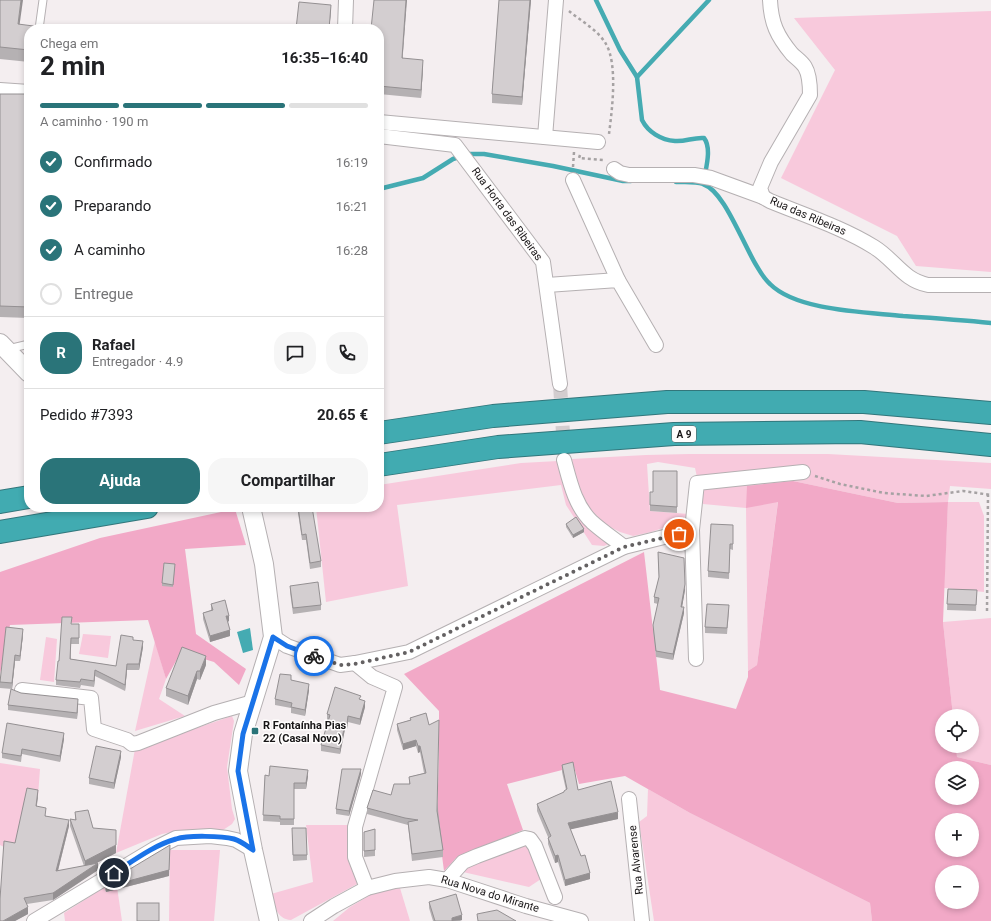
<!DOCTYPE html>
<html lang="pt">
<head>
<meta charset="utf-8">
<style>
  body { margin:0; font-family:Roboto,sans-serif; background:#f6f6f6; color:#202124; height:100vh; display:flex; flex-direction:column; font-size:15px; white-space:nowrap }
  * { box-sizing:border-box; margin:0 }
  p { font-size:13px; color:#757577 }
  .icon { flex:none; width:22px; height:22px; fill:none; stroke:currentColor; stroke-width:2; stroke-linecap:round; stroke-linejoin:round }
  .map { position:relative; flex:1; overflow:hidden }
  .drawer { position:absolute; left:24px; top:24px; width:360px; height:488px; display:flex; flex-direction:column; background:#fff; border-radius:16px; box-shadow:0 2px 6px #0003 }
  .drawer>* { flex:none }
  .controls { position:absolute; left:935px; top:709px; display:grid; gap:8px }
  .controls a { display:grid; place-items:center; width:44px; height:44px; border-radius:50%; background:#fff; box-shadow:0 2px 6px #0003; font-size:20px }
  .pin { position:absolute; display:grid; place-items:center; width:34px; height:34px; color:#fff; margin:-17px; border:2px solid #fff; border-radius:50%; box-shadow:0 1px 4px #0007 }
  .courier { position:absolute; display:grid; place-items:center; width:40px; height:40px; margin:-20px; border:3px solid #1a73e8; border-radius:50%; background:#fff; color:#222; box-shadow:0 1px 5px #0007 }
  .summary em { font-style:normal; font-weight:700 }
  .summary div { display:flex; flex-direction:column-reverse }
  .summary { display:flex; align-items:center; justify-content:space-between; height:68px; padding:0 16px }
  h1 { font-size:26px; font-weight:700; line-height:30px }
  .bar { display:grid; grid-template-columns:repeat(4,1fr); gap:6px 4px; align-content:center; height:48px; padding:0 16px }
  .bar i { height:5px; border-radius:3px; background:#e0e0e0 }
  .bar .active { background:#2a7479 }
  .bar p { grid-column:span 4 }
  .line { display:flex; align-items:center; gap:10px; padding:0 16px; border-top:1px solid #e0e0e0 }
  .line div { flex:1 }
  .round { display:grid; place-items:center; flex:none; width:42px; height:42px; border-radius:16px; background:#f6f6f6 }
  ol { padding:0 16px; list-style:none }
  li { display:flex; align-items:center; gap:12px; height:44px }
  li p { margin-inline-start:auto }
  li .icon { padding:4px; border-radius:50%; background:#2a7479; color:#fff; stroke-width:4 }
  li:last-child { color:#757577 }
  li i { width:22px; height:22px; border:2px solid #e0e0e0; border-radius:50% }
  .button { display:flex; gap:8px; margin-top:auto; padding:8px 16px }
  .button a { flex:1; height:46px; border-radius:16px; background:#2a7479; color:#fff; font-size:16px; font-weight:700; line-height:46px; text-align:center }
  .button a+a { background:#f6f6f6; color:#202124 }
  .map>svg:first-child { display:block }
  .green { fill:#f8c9dc }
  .forest { fill:#f2a9c7; fill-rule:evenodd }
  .water { fill:#45abb2 }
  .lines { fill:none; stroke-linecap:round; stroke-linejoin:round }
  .stream { stroke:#45abb2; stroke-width:4.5 }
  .minor-tunnel { stroke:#d3cdcf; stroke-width:14; stroke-dasharray:14 7; stroke-linecap:butt }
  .service-casing { stroke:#b5b0b2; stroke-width:9 }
  .minor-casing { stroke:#b5b0b2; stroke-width:16 }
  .tertiary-casing { stroke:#b5b0b2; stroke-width:20 }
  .motorway-casing { stroke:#32767b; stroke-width:24 }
  .path { stroke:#a6a2a3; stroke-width:2.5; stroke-dasharray:3 3; stroke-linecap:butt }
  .service { stroke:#fff; stroke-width:7 }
  .minor { stroke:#fff; stroke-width:14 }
  .tertiary { stroke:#fff; stroke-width:18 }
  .motorway { stroke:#41abb1; stroke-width:22 }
  .wall { fill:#b5b1b3 }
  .shaded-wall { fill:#949092 }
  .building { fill:#d3ced0; stroke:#949092 }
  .done { stroke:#646162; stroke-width:4; stroke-dasharray:0 7.2 }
  .route { stroke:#1a73e8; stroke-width:5 }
  .poi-dot { fill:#2a7479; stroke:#fffdfd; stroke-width:1.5 }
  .labels { text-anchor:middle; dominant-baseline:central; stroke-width:3; stroke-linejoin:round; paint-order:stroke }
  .shield { fill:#fffdfd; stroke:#5d5b5b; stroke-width:1 }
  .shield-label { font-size:10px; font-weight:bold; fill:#171516 }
  .street-label { font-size:11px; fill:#171516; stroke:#fffdfd }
  .poi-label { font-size:11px; font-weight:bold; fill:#171516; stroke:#fffdfd; text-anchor:start }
</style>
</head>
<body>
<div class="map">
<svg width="991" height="921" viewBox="0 0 991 921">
  <rect width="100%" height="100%" fill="#f4eef0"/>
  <g class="green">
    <polygon points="991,11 991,272 916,266 897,236 781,178 835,70 794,18"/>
    <polygon points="689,454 828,454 991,463 991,489 950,486 948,502 979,502 984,516 984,592 944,588 948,502 898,503 793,481 778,501 757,665 748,671 746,508 703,504 695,468 658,462 647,464 650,511 689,514 675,524 651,532 633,536 620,532 606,525 587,506 576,481 572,459 646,455"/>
    <polygon points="558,461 576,514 581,521 611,543 604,546 592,545 566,505 561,485 397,505 408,586 326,602 316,507 379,507 379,485 521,463"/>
    <polygon points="991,618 991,765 957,757 956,746 972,746 972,716 953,716 943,622"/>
    <polygon points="83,634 111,636 108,658 79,654"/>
    <polygon points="46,637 57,639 54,682 40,680"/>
    <polygon points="155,641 166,679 159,699 185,716 135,731"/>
    <polygon points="232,716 234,721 227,767 232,809 235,819 232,824 223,830 182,830 162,834 116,853 135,749"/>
    <polygon points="0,763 40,769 38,796 28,795 15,849 4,847 0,845"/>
    <polygon points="648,789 690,813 870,903 872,921 654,921 639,822 647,816"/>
    <path d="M306,825H348L357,884L291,920C276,919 275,905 271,894L313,882Z"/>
    <polygon points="524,846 528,847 541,879 529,887 463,872 463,868"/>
    <polygon points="170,850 220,850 214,921 169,921"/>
    <polygon points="116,880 122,921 65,921 64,913"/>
    <polygon points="400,888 410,921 333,921 350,907 377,891"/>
  </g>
  <g class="forest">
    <path d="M793,481L898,503L948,502L943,622L953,716H942V746H956L957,757L991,765V921H872L870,903L690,813L625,776L579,784L574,767L507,784L523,830L456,858L444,871L437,817L439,755V711L404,674L644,552L660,690L736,709L748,677V671L757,665L778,502L746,508L747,486ZM942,768H972V798H942ZM942,820H972V850H942ZM942,872H972V902H942Z"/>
    <polygon points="235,509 246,545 185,549 196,634 246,669 239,685 214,662 181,652 166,679 148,620 10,625 0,674 0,572 100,538"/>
  </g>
  <polygon class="water" points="250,628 253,650 243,653 237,632"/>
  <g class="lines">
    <g class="stream">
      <path d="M596,0L620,50L637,77L642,120C648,132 661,140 675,141C685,142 694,137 704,138C711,147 707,164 705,174"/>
      <polyline points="637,77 709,0"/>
      <path d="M676,182C685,182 695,181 703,184C729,193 748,264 770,284C797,311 866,312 903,316C933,318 962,320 991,323"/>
      <polyline points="379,189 423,178 453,159 468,154 484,154 553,166 623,181 631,181"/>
    </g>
    <polyline class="minor-tunnel" points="560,384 564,450"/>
    <defs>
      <g id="service">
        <polyline points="39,29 43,0"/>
        <polyline points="8,349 29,344"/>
      </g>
      <g id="minor">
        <polyline points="345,29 346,0"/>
        <polyline points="0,90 29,92"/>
        <polyline points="379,122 598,142"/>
        <polyline points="379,136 455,145 543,262 560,384"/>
        <polyline points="545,137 556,0"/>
        <path d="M614,169L620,173L629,175H694L711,178L763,197L770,201C804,215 844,228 874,247C895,260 903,280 928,285H991"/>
        <polyline points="573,180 618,280"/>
        <path d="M763,197L760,188L771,162L810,95C810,87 810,75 805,67C802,62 796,58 792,54C777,36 771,23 770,0"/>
        <polyline points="547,285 618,280 656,345"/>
        <path d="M564,460C570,482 575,506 592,522C602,531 614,539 624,547"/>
        <polyline points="273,637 287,646 340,665 355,663 409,652 624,547 692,530"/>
        <polyline points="696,659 692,530 697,483 803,472"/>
        <polyline points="355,663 372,677 395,687 355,827 355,857 367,888"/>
        <polyline points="22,690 91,698 94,729 127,740 132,744 138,743 214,713 253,702"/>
        <polyline points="629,799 642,921"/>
        <polyline points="447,880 463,862 477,856 525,838 530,839 535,846 555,897"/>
        <polyline points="34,921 154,849 176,838 210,836 227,838 236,840 253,850"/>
        <polyline points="311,921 334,906 367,888 395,881 429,877 447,880 526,906 581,921"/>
      </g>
      <g id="tertiary">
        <polyline points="0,343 29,373"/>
        <polyline points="251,507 264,564 273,637 243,734 238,771 253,850 269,921"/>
      </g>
      <g id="motorway">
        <polyline points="379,433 493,416 667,402 864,402 991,413"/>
        <polyline points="379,465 498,447 674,434 860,432 991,445"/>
        <polyline points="0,502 29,497"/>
        <polyline points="0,532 147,507"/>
      </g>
    </defs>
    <use href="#service" class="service-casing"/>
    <use href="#minor" class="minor-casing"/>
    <use href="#tertiary" class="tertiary-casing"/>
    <use href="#motorway" class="motorway-casing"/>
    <g class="path">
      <path d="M569,11C581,21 598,30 606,44C618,65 612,110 609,134"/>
      <polyline points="580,155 579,158 603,160"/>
      <polyline points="573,167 574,152"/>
      <polyline points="815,476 840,484 884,493 926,496 963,491 991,495"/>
      <polyline points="987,611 988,495"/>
    </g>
    <use href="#service" class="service"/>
    <use href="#minor" class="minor"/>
    <use href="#tertiary" class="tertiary"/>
    <use href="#motorway" class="motorway"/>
  </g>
  <g class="wall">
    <polygon points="0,0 19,24 29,29 29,62 0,59"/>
    <polygon points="499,0 531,0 522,105 492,103 492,94"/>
    <polygon points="379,29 402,58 423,68 421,98 379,94"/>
    <polygon points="0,94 29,94 29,318 0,317"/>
    <polygon points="677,471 677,513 650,511 650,492 653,492"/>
    <polygon points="298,507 321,561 321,567 310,569 306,540 302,540 298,513"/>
    <polygon points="566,524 584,532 573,538 566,527"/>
    <polygon points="733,525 733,550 730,549 729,579 708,577 708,571"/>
    <polygon points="658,552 685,590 682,607 684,613 673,660 656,657 653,630 653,625 658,604 654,603 654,597 659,578"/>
    <polygon points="175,567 173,587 162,586 162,583"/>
    <polygon points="290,586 321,605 321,610 293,614 290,592"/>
    <polygon points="948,589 977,590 976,611 947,610"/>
    <polygon points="211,604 229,621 228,622 230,636 210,642 203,619 203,613 211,610"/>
    <polygon points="729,611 727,634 705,633 705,627"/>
    <polygon points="72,624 79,624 79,644 71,644 71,659 116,666 133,640 143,647 139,670 127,670 125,691 95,676 94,687 81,685 80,688 56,685 56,680 59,661"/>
    <polygon points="23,635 20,661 15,661 12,689 0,688 0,678"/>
    <polygon points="206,665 200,680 197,679 188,705 166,696 166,688"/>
    <polygon points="291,680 309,690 305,716 291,713 291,708 275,705 275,699"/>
    <polygon points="21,693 78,705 77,719 8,710 8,705"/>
    <polygon points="361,700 365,707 360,725 348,722 347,729 345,729 340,754 321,751 321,745 329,720 327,720 327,714"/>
    <polygon points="426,713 443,850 443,857 412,861 408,825 367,814 367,808 391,795 409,784 409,777 424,773 420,752 418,753 416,746 403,750 397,730 397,724 410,720 410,718"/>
    <polygon points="64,739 60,762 22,754 21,762 2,758 2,753"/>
    <polygon points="121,757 114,789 89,784 89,778"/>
    <polygon points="562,765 578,790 618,819 570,829 590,879 565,886 558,862 555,863 548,844 548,837 537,811 537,804 564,792 566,790 562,772"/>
    <polygon points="361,774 349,816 336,814 336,809"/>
    <polygon points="265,775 269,776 308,776 306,789 294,789 294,825 280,825 280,822 263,821"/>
    <polygon points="38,796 36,806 46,816 69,826 58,871 84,866 70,826 70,819 75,820 75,812 93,828 116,853 94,864 98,870 53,900 27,904 28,914 15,921 15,843"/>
    <polygon points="375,829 375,856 364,857 364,832"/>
    <polygon points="292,834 307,855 307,860 293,861"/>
    <polygon points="169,876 106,892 105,890 105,884"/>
    <polygon points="429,902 462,920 460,921 433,921 429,908"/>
  </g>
  <g class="shaded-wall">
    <polygon points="21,0 23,0 18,36 18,24"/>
    <polygon points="406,0 407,0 402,66 402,58"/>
    <polygon points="530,0 531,0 522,105 522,97"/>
    <polygon points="331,5 331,13 329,29"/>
    <polygon points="423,60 423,68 421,98 421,90"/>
    <polygon points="584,529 584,532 573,538 573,535"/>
    <polygon points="685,584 685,590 681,613 681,607"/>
    <polygon points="684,607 684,613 673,660 673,654"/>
    <polygon points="226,616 229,616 229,621 226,622"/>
    <polygon points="23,629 23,635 20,661 20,656"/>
    <polygon points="230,630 230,636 210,642 210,636"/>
    <polygon points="143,641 143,647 139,670 139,664"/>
    <polygon points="15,655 15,661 12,689 12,683"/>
    <polygon points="206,656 206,665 200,680 200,671"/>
    <polygon points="127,664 127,670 125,691 125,685"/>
    <polygon points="95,670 95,676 94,687 94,681"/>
    <polygon points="197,671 197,679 188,705 188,696"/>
    <polygon points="309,684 309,690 305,716 305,710"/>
    <polygon points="78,699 78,705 77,719 77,713"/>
    <polygon points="365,701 365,707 360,725 360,719"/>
    <polygon points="348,716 348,722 347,729 347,724"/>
    <polygon points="345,723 345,729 340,754 340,749"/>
    <polygon points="64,733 64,739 60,762 60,756"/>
    <polygon points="416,740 416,746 403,750 403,744"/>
    <polygon points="418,746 420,746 420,752 418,753"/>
    <polygon points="121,751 121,757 114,789 114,783"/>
    <polygon points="361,769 361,774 349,816 349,811"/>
    <polygon points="308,770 308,776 306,789 306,783"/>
    <polygon points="38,790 38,796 36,813 36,806"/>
    <polygon points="618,812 618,819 568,830 568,823"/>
    <polygon points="69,820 69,826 56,878 56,871"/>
    <polygon points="116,845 116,853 85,869 85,861"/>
    <polygon points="170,845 169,876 106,892 106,887"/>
    <polygon points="558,855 558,862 555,863 555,856"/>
    <polygon points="98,863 98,870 53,900 53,893"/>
    <polygon points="590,873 590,879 565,886 565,880"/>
    <polygon points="28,907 28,914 15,921 3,921"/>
    <polygon points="462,915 462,920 452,921 452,918"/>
  </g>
  <g class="building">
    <polygon points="0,0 21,0 18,24 41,27 40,29 29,29 29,50 0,47"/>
    <polygon points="374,0 406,0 402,58 423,60 421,90 379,86 379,29 371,29"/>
    <polygon points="499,0 530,0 522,97 492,94"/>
    <polygon points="299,2 331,5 329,29 296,29"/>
    <polygon points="0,94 29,94 29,307 0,306"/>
    <polygon points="653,471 677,471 677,507 650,505 650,492 653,492"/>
    <polygon points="298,507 312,507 321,561 310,563 306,534 302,535"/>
    <polygon points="576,517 584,529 573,535 566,524"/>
    <polygon points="711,524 733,525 733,544 730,544 729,573 708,571"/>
    <polygon points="658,552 684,558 685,584 681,607 684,607 673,654 656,651 653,625 659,598 654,597 659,577"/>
    <polygon points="164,563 175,564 173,585 162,583"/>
    <polygon points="318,582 321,605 293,608 290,586"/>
    <polygon points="948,589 977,590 976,605 947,604"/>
    <polygon points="225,600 229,616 226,616 230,630 210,636 203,613 213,610 211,604"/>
    <polygon points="707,604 729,605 727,628 705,627"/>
    <polygon points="62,617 72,617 71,624 79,624 79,638 71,638 70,659 116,666 121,635 133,637 133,640 143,641 139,664 127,664 125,685 95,670 94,681 81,679 80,682 56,680 58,661 59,661"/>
    <polygon points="6,627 23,629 20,656 15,655 12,683 0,682"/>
    <polygon points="182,647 206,656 200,671 197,671 188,696 166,688"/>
    <polygon points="280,674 291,675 291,680 309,684 305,710 291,707 292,703 275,699"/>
    <polygon points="335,687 361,696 359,699 365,701 360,719 348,716 347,724 345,723 340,749 321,745 330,715 327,714"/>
    <polygon points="11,689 21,693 78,699 77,713 8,705"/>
    <polygon points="426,713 429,725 439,720 437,811 443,850 412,854 408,822 418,820 405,818 367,808 373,790 391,795 394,784 410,784 409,777 426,773 420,746 418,746 416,740 403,744 397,724 411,720 410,718"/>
    <polygon points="7,723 64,733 60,756 22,749 21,756 2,753"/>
    <polygon points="96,746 121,751 114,783 89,778"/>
    <polygon points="573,762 578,790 611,781 618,812 568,823 581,856 585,855 590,873 565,880 558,855 555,856 548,838 551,836 537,804 564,792 564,791 567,789 562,765"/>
    <polygon points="270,766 308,770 306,783 294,783 294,819 280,819 280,816 263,815 265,775 269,776"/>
    <polygon points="342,769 361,769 349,811 336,809"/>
    <polygon points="27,788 38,790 36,806 46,808 45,816 69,820 56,871 98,863 53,893 24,898 28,907 3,921 0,921 0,899 4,841 15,843"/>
    <polygon points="88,810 93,828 116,830 116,845 85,861 70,819 76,820 75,812"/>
    <polygon points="292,828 306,828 307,855 293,855"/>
    <polygon points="375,829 375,850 364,851 364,832"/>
    <polygon points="170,845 169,870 106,887 105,884"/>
    <polygon points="456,894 462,915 452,918 452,921 435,921 429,902"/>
    <rect x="137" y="903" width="22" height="18"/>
    <polygon points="497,910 516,921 478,921 477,914"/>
  </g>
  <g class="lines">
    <polyline class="done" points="314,656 340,665 355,664 409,652 624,547 679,534"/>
    <path class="route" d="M114,873C133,861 154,845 176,839C188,835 222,836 234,839C241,841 247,846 253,850L238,771L243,734L273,637L287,646L314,656"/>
  </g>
  <rect class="poi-dot" x="251" y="727" width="8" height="8" rx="2"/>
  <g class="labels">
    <rect class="shield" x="672" y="426" width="24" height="16" rx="3"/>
    <g class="shield-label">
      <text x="684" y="434">A 9</text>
    </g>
    <g class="street-label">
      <text transform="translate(507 214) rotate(54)">Rua Horta das Ribeiras</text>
      <text transform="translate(808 216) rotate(23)">Rua das Ribeiras</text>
      <text transform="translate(636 860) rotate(-96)">Rua Alvarense</text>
      <text transform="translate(490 894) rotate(17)">Rua Nova do Mirante</text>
    </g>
    <g class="poi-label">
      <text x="263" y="725">R Fontaínha Pias<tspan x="263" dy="13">22 (Casal Novo)</tspan></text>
    </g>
  </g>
</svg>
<div class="controls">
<a><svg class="icon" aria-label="locate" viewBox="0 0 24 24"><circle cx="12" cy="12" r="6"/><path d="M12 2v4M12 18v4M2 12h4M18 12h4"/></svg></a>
<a><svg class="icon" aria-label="layers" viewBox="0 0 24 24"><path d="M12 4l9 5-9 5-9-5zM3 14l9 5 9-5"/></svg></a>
<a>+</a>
<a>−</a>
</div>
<div class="pin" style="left:679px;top:534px;background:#ea580c"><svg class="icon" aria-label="bag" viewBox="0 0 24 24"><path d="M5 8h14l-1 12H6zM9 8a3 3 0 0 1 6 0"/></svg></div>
<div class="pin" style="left:114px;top:873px;background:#1f2937"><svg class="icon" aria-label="home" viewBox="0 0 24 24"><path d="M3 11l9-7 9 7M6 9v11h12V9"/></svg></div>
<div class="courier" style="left:314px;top:656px"><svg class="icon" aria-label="bike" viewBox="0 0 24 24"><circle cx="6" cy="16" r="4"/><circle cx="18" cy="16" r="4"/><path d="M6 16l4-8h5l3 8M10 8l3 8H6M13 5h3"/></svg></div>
<section class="drawer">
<div class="summary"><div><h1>2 min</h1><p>Chega em</p></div><em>16:35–16:40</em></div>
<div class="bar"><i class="active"></i><i class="active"></i><i class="active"></i><i></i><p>A caminho · 190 m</p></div>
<ol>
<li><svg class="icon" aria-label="check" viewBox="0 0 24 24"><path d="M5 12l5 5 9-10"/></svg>Confirmado<p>16:19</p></li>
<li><svg class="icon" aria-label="check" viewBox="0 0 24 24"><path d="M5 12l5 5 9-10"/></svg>Preparando<p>16:21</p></li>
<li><svg class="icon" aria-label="check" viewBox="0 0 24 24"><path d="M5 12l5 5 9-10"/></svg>A caminho<p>16:28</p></li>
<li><i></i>Entregue</li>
</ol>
<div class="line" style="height:72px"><b class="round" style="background:#2a7479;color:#fff">R</b><div><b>Rafael</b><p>Entregador · 4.9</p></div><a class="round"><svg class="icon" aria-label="chat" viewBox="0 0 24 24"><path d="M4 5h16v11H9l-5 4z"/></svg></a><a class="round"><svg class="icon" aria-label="phone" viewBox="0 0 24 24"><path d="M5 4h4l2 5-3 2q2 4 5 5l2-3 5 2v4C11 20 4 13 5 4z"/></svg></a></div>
<div class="line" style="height:52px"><div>Pedido #7393</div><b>20.65 €</b></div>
<div class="button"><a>Ajuda</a><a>Compartilhar</a></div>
</section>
</div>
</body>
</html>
